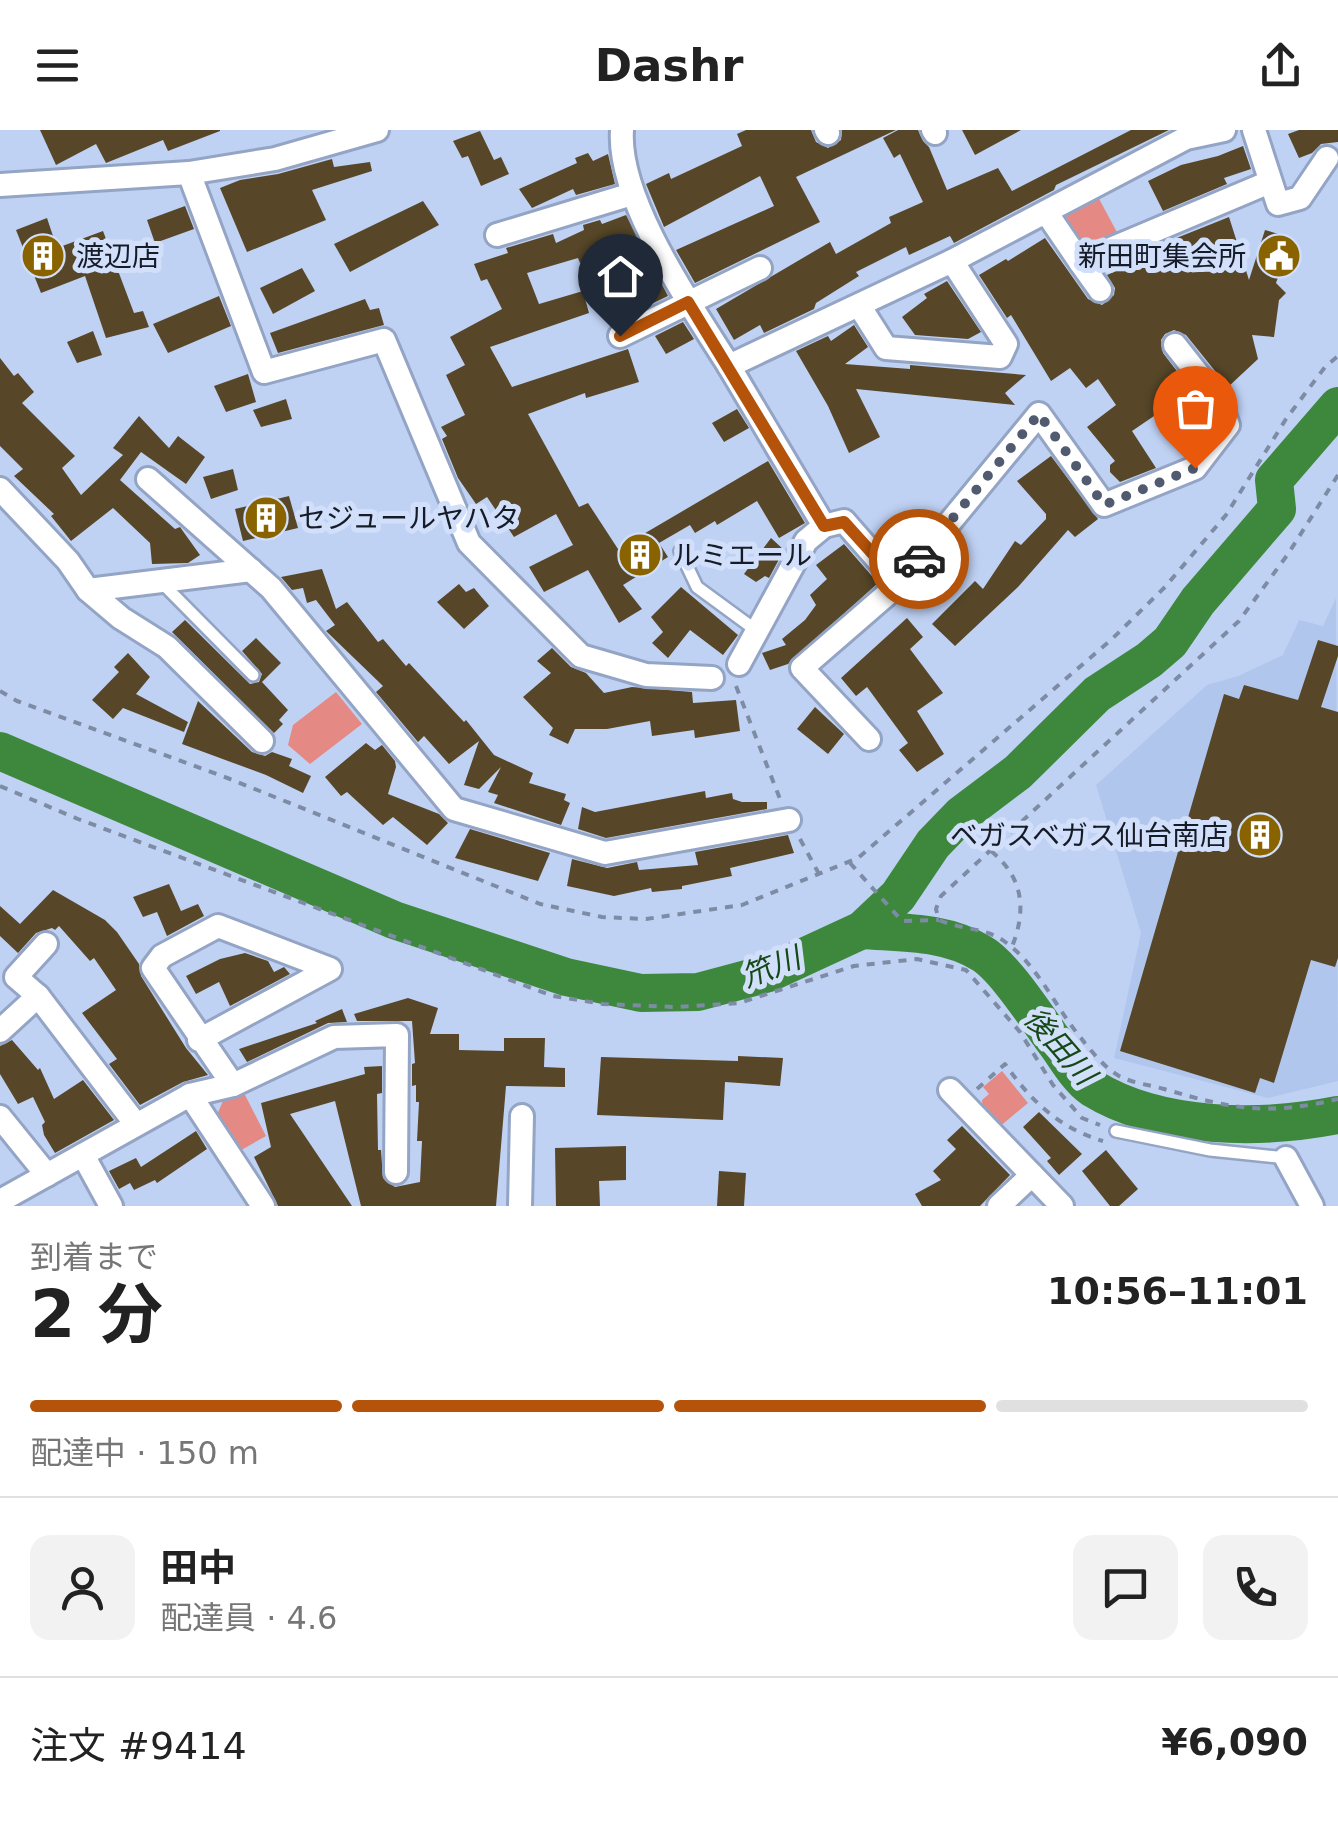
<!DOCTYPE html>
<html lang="ja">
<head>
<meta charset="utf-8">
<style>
  body { margin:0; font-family:"DejaVu Sans","Noto Sans JP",sans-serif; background:#f2f2f2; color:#222; height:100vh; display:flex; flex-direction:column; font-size:38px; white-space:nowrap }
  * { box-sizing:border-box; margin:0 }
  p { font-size:32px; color:#767676 }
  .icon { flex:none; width:55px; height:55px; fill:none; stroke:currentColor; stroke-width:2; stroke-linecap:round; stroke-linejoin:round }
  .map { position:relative; height:1076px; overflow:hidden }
  .details { display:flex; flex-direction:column; background:#fff; flex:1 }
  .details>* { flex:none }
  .pin { position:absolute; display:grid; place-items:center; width:85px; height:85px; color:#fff; margin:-102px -42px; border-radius:50% 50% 50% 0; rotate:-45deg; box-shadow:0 0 10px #0007 }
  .pin .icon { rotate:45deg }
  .courier { position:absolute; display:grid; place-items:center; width:100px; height:100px; margin:-50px; border:8px solid #b45309; border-radius:50%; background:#fff; color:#222; box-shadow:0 2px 12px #0007 }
  .summary em { font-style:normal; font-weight:700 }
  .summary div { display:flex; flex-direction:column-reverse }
  .summary { display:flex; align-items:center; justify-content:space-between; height:170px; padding:0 30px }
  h1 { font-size:65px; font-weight:700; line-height:75px }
  .bar { display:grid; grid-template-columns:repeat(4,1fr); gap:15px 10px; align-content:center; height:120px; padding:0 30px }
  .bar i { height:12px; border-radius:8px; background:#e0e0e0 }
  .bar .selected { background:#b45309 }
  .bar p { grid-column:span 4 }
  .line { display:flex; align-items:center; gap:25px; padding:0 30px; border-top:2px solid #e0e0e0 }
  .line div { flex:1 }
  .round { display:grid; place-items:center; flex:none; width:105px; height:105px; border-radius:20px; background:#f2f2f2 }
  header { display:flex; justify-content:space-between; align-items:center; height:130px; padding:0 30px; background:#fff; font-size:45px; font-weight:700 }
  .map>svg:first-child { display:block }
  .built { fill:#b0c6ed }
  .green { fill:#e48984 }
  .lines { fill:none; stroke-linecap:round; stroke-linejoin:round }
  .river { stroke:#3e883d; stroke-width:38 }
  .building { fill:#574728 }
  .lane-casing { stroke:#93a4c5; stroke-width:16 }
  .street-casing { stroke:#93a4c5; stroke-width:28 }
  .path { stroke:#7e8ba5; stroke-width:4; stroke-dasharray:8 8; stroke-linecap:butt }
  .lane { stroke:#fff; stroke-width:11 }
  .street { stroke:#fff; stroke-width:22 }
  .done { stroke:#515b6f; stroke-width:10; stroke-dasharray:0 18 }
  .route { stroke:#b45309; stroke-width:12 }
  .labels { text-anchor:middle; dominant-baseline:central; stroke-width:10; stroke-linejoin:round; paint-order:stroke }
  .poi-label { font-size:28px; fill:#151b27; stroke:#d1dffb; text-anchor:start }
  .water-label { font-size:30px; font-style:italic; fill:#154915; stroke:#d1dffb }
</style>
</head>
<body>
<header><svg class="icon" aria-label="menu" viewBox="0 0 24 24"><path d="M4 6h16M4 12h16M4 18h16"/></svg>Dashr<svg class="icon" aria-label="share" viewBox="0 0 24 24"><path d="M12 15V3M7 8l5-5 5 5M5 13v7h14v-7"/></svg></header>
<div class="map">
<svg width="1338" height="1076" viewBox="0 0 1338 1076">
  <rect width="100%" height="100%" fill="#c0d2f4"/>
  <polygon class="built" points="1336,468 1338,951 1268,968 1114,928 1141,803 1096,655 1207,555 1238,546 1283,525 1299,490 1323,496"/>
  <g class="green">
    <polygon points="1097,65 1119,106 1093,117 1079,115 1063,94 1065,84"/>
    <polygon points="336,562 362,594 310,634 288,615 293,595"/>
    <polygon points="1002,941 1028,973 998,998 983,982 982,970 989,964 983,957"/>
    <polygon points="244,963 266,1006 236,1023 216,987 223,971"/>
  </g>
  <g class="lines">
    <g class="river">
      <polyline points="0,621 394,790 566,847 641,863 698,862 769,843 862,800 898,766 933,714 961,685 1018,642 1097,564 1149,530 1170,512 1198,471 1277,379 1274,350 1338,276"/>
      <path d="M862,800C903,803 945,801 981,823C1004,836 1037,888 1054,911C1065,925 1077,948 1092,958C1160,1000 1262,1000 1338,985"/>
    </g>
  </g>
  <g class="building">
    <polygon points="40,0 220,0 220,1 168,21 163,10 106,33 96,14 56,35"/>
    <polygon points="746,0 811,0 816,12 828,18 841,10 842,0 896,0 796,47 820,92 695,153 676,120 774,76 760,46 664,97 646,54 669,43 671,49 742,16 737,4"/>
    <polygon points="898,0 918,0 923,11 929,17 947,60 998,38 1012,61 1131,0 1169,0 1056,55 1054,60 954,113 950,106 909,125 906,117 856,142 859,146 816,173 814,179 764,203 760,195 734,210 716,179 830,112 836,124 891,93 889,87 923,72 900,24 894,28 883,8"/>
    <polygon points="962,0 1021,0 975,25"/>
    <polygon points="1299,0 1338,0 1338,12 1321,14 1312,23 1299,28 1288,4"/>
    <polygon points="480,1 494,30 501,27 509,44 481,56 468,26 462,28 453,11"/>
    <polygon points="1243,16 1251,39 1224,48 1227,54 1163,81 1148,51 1181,35 1218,26"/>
    <polygon points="588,23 593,31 608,24 615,54 576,65 573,59 532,78 519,59 577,33 575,28"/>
    <polygon points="332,29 334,37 370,32 372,41 312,60 326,90 247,122 220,58 240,50 278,44"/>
    <polygon points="423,71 439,95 350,142 334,114"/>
    <polygon points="185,76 194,99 155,113 147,90"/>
    <polygon points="626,85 668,166 641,179 631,157 637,155 617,118 606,122 604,118 599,121 600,125 580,133 578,128 527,143 539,174 583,161 589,183 490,217 512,257 628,219 639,252 586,268 585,263 528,284 579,377 588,373 618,419 768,331 805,393 779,408 757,371 717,395 715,391 695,403 690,395 659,413 668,427 623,455 642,479 619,493 588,440 544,462 529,437 573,415 556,384 514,407 487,367 476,374 458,348 442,309 447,306 441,297 465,285 446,245 465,235 450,207 502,179 487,149 481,151 474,134 508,123 506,118 553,104 556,113 584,100 583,95 600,90 602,94"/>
    <polygon points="1229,87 1249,150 1265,100 1292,108 1276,153 1286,163 1279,170 1274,207 1252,205 1258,229 1228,257 1186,205 1174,200 1165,204 1161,210 1163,223 1196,266 1190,271 1209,294 1188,323 1157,284 1132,301 1156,338 1120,352 1110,342 1110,335 1115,331 1087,297 1116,275 1098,249 1086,258 1070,238 1051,251 1011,185 1007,188 979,145 1006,129 1008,131 1045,108 1088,169 1102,175 1114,165 1115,158 1107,145 1153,125 1149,119"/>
    <polygon points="47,88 57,118 103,101 134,183 143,181 149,197 106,208 85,146 41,163 16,100"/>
    <polygon points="302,138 315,161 273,184 260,158"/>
    <polygon points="947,151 981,202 968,209 915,205 902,187 927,168 924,164"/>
    <polygon points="219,166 231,196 168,223 153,194"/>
    <polygon points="365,169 370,180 379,178 384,195 278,223 270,203"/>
    <polygon points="683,192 694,209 666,224 655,206"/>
    <polygon points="854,195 868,217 845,234 910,239 910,235 1026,245 1005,263 1015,275 856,259 880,307 849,323 828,276 796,221 828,206 831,211"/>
    <polygon points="93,201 102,225 77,233 67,212"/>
    <polygon points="0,228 14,246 18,243 34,262 22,273 75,326 62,338 81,365 123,325 113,318 139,286 169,318 178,306 205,327 186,354 141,322 120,350 175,399 180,397 200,425 188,433 152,434 150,413 113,378 71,411 51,386 54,384 14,346 23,339 0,316"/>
    <polygon points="248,244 256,272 226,282 214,256"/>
    <polygon points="286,269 292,289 261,297 253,280"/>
    <polygon points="737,279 749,298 724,312 712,293"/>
    <polygon points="1051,326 1098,389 1075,407 1068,400 1018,457 955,516 932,494 975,451 983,459 1015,411 1021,415 1046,389 1046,384 1017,351"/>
    <polygon points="233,339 238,360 211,369 203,347"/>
    <polygon points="289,366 298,398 243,411 235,379"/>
    <polygon points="925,383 931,391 899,431 890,421 900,413 896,404"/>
    <polygon points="771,408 784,420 769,448 765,446 756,452 744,444"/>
    <polygon points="844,414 878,453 788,534 770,540 762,523 786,515 782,509 805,490 816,475 810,465 827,449 816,435"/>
    <polygon points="322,439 336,479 347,472 378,512 383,509 406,536 409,533 464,592 466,590 494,625 533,643 529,653 566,664 564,670 570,673 561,695 494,673 498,665 488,662 501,637 479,659 464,655 479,611 449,634 424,606 418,612 376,562 383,556 326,501 335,495 316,470 307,473 303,458 292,460 281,447"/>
    <polygon points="459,454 466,462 474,458 489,476 464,499 437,472"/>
    <polygon points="681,457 738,505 723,525 690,500 668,528 652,513 663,502 651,487"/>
    <polygon points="907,488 923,507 910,519 943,563 917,581 944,624 917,642 899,620 908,613 867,557 856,566 841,548"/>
    <polygon points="185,490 250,554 259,552 262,544 242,521 256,508 281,533 262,552 288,580 279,590 283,594 274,603 172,502"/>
    <polygon points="1318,510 1338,516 1338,526 1321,577 1338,582 1338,828 1335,837 1311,830 1274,953 1260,948 1255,963 1120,921 1224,564 1239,569 1244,555 1298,570"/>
    <polygon points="552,518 571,537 586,543 604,563 632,557 692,562 693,573 736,570 740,601 695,608 694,600 652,606 650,591 607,599 575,599 568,614 549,605 553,598 523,567 551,543 537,531"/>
    <polygon points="128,523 150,547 136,564 188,592 184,602 123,578 113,589 92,570 119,542 114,537"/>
    <polygon points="198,571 252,622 265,626 272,622 292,629 289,636 311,646 303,663 266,645 182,614"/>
    <polygon points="815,577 844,604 828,624 797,599"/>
    <polygon points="366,613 375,620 382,615 395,631 396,637 388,664 439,684 448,693 427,715 393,687 383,695 347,662 341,666 325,647"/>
    <polygon points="705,661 706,668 732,663 733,669 742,672 767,672 767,679 606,708 578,699 582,677 595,682"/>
    <polygon points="470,699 550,723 538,751 455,728"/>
    <polygon points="788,705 794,723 730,738 732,746 682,756 682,759 652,762 651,758 614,766 567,756 572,729 607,738 637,732 639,740 698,735 695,722"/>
    <polygon points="169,754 181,781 198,774 204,786 167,806 157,782 143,787 133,767"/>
    <polygon points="53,760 105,790 117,802 139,834 141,846 186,918 208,945 183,952 140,975 109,934 117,929 82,883 116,860 94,828 90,831 59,796 55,800 52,798 36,803 18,823 0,806 0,776 20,794"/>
    <polygon points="245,823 268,831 274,842 284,837 290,844 230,876 219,852 196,864 186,846 220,829"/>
    <polygon points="408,868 438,878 430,904 459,904 459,920 504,921 504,908 545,908 544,937 565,938 565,957 506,956 496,1076 361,1076 335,971 290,984 352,1076 278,1076 254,1027 271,1017 261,973 365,944 364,937 382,936 382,963 377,964 378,1020 381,1020 383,1048 395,1057 420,1052 422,1011 417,1011 419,972 416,972 416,955 412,956 412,934 415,933 412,891 357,891 354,884"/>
    <polygon points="342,879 347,892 328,893 247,932 239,919 317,893 315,891"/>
    <polygon points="12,910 38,940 40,938 54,969 83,950 114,990 55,1023 44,1005 42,995 45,992 33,967 18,974 0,944 0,916"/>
    <polygon points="738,926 783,928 780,956 725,952 723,990 597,985 601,927 738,931"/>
    <polygon points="1039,982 1082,1024 1059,1045 1047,1031 1051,1028 1023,997"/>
    <polygon points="962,996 1010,1045 980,1076 922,1076 915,1064 941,1050 933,1041 956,1019 947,1010"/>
    <polygon points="196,1001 207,1019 157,1053 155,1050 134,1060 130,1053 119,1059 109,1041 136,1028 141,1037"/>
    <polygon points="626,1016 626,1050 599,1051 600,1076 556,1076 555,1018"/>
    <polygon points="1106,1020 1138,1059 1119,1076 1110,1076 1082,1041"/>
    <polygon points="719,1041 746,1043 744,1076 717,1076"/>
  </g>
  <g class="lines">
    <defs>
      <g id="lane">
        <polyline points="680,421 697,457 757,501"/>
        <polyline points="161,452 253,545"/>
        <polyline points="1116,1001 1210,1020 1286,1028"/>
      </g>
      <g id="street">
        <path d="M622,0C617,70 692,177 729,236C761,289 792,343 824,396"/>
        <polyline points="826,0 828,3"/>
        <polyline points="933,0 935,3"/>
        <polyline points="1254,0 1278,74 1300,68 1327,28"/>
        <polyline points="189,43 264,242 384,210 469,413 581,526 646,545 712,548"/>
        <polyline points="0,55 189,43 275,29 377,0"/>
        <polyline points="1046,82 1080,132"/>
        <polyline points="497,105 632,64"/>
        <polyline points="1100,160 1080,132 1270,52"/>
        <polyline points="860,177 886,218 1000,227 1006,214 952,131"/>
        <polyline points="620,206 760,138"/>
        <polyline points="729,236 952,131 1186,8 1224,0"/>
        <polyline points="148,349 271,458 454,679 605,723 789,690"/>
        <polyline points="0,359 68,431 88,460 121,488 167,517 262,611"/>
        <polyline points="88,460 251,440"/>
        <polyline points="739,534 806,411 824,396 844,391 899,454"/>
        <polyline points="869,609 802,538 899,454 1039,284 1104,375 1195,338 1228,295 1220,272 1175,215"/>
        <polyline points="46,814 16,847 38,866 135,993"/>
        <polyline points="0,901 38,866"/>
        <polyline points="199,910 330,839 218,796 162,826 153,838 233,955"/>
        <polyline points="950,960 1062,1076"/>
        <polyline points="190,965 263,1076"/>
        <polyline points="0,987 47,1045"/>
        <polyline points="83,1025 111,1076"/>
        <polyline points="1286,1028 1312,1076"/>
        <polyline points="0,1071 190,965 233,955 334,907 397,905 396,1042"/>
        <polyline points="520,1076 522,986"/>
        <polyline points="999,1076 1032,1045"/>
      </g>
    </defs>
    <use href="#lane" class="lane-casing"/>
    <use href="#street" class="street-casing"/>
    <g class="path">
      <path d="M1338,345L1288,424L1239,491L941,766L936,779L939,790C960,800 985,797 1004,811C1038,835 1055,877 1081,908C1090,920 1106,939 1119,946C1132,953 1150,955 1164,959C1232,979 1267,986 1338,969"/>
      <polyline points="736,556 780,669"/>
      <polyline points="0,561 17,571 230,649 540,774 602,787 646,789 742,775 858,728 1112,509 1165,457 1226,385 1286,289 1325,237 1338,226"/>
      <polyline points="0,656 78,689 553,866 603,874 675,877 739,873 854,836 917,829 966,840 1020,902 1053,955 1082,988 1100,995"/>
      <polyline points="800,709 819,744"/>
      <path d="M991,721C1024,748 1027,781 1011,819"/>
      <polyline points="850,733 902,791 939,790"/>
      <path d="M977,959L1005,934C1031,971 1059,998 1103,1011"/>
    </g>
    <use href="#lane" class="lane"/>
    <use href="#street" class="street"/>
  </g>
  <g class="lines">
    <polyline class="done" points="919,429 1039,284 1104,375 1195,338"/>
    <polyline class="route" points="620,206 688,172 824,396 844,392 900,454 919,429"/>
  </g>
  <defs>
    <symbol id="building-disc" viewBox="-11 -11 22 22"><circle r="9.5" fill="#886300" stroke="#d1dffb"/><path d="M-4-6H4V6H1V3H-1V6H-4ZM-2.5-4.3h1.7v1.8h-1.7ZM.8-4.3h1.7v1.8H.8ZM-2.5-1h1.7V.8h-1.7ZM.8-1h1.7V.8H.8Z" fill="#fff"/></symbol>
    <symbol id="civic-disc" viewBox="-11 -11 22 22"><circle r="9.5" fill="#886300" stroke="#d1dffb"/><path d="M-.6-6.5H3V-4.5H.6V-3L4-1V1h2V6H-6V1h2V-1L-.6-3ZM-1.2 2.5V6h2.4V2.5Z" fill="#fff"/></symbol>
  </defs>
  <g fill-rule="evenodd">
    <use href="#building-disc" x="18" y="101" width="50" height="50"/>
    <use href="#civic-disc" x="1254" y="101" width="50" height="50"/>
    <use href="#building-disc" x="241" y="363" width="50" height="50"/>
    <use href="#building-disc" x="615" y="400" width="50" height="50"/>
    <use href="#building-disc" x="1235" y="680" width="50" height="50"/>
  </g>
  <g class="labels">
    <g class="poi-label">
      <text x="76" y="126">渡辺店</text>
      <text x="1246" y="126" text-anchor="end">新田町集会所</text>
      <text x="298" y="388">セジュールヤハタ</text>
      <text x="672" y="425">ルミエール</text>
      <text x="1228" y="705" text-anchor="end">ベガスベガス仙台南店</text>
    </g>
    <g class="water-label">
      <text transform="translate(771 837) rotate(-21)">笊川</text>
      <text transform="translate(1060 916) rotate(49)">後田川</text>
    </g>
  </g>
</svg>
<div class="pin" style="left:1195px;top:338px;background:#ea580c"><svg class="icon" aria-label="bag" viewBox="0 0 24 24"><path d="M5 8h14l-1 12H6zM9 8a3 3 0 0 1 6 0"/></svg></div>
<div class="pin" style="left:620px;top:206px;background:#1f2937"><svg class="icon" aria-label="home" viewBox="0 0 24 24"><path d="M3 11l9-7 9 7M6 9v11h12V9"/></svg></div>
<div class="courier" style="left:919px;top:429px"><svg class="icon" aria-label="car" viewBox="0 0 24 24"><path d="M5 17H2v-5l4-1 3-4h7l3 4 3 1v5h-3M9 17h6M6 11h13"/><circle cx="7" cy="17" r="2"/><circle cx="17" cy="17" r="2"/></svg></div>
</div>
<section class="details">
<div class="summary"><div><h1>2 分</h1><p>到着まで</p></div><em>10:56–11:01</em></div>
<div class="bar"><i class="selected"></i><i class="selected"></i><i class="selected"></i><i></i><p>配達中 · 150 m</p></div>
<div class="line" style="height:180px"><a class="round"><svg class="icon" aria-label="person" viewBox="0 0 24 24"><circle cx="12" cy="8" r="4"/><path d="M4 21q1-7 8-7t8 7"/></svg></a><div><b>田中</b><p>配達員 · 4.6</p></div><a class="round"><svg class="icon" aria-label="chat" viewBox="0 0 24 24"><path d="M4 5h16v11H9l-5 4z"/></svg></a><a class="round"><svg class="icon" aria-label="phone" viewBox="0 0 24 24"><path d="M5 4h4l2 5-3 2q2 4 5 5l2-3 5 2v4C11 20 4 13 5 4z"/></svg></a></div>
<div class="line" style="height:130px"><div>注文 #9414</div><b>¥6,090</b></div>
</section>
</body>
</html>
